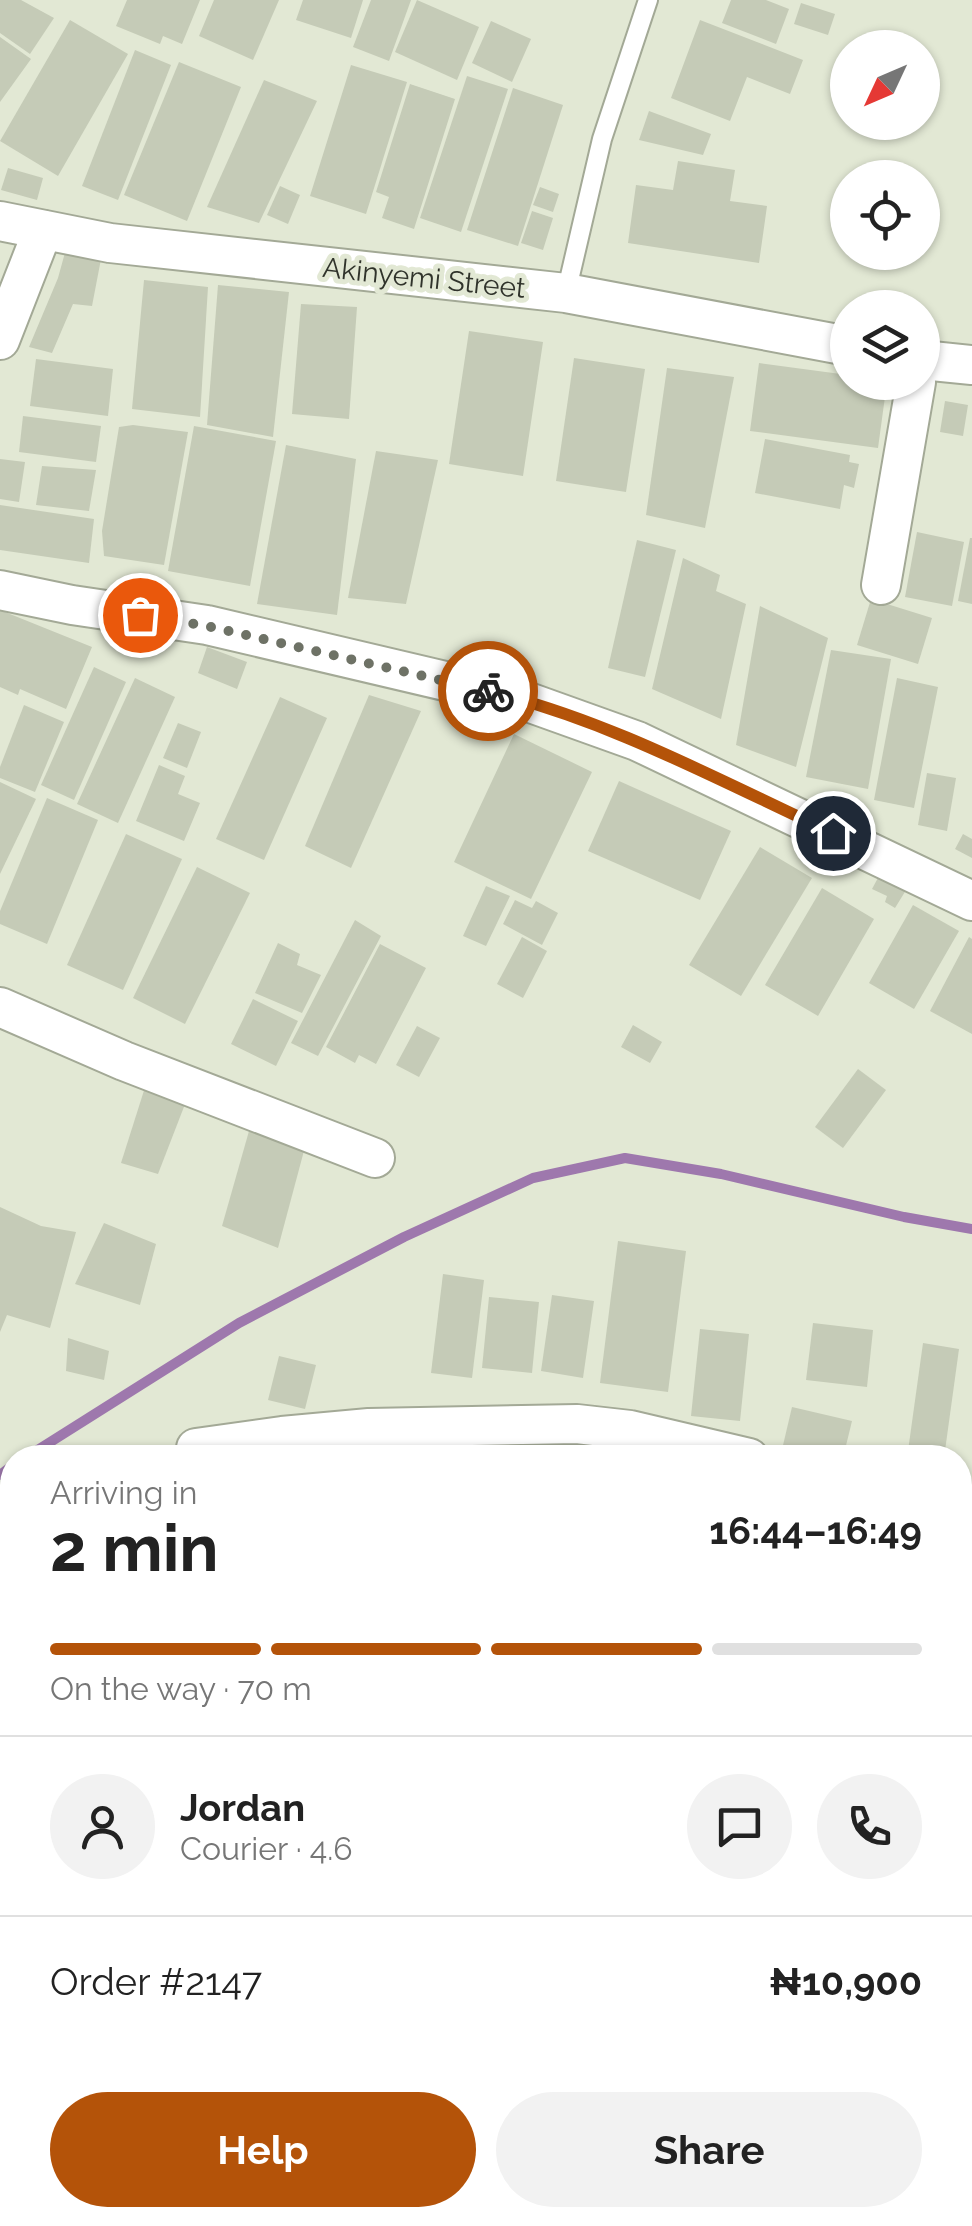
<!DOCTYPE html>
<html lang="en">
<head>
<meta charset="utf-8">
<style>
  body { margin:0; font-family:Raleway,sans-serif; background:#f2f2f2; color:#222; height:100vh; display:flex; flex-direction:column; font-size:38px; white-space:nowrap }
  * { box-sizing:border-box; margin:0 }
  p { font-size:32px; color:#767676 }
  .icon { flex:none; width:55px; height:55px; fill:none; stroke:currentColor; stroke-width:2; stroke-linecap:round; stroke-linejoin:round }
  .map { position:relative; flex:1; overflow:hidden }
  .panel { position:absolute; left:0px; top:1445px; width:972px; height:782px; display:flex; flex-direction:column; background:#fff; border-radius:40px 40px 0 0; box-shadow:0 2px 8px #0004 }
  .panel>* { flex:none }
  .needle { width:65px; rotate:226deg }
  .fabs { position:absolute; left:830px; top:30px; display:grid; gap:20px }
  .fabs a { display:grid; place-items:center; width:110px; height:110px; border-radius:50%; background:#fff; box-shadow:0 2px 8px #0004; font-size:50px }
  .pin { position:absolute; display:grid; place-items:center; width:85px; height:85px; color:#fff; margin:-42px; border:5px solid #fff; border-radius:50%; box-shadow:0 2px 10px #0007 }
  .courier { position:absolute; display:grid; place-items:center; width:100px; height:100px; margin:-50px; border:8px solid #b45309; border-radius:50%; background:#fff; color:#222; box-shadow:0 2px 12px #0007 }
  .headline em { font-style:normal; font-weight:700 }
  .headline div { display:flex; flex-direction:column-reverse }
  .headline { display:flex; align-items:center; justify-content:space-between; height:170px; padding:0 50px }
  h1 { font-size:65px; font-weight:700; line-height:75px }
  .bar { display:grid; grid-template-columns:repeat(4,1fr); gap:15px 10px; align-content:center; height:120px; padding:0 50px }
  .bar i { height:12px; border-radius:8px; background:#e0e0e0 }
  .bar .selected { background:#b45309 }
  .bar p { grid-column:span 4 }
  .line { display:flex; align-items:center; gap:25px; padding:0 50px; border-top:2px solid #e0e0e0 }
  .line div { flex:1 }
  .round { display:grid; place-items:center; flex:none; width:105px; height:105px; border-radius:52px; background:#f2f2f2 }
  .cta { display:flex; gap:20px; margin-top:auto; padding:20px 50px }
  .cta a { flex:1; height:115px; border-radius:60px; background:#b45309; color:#fff; font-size:40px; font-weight:700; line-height:115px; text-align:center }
  .cta a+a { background:#f2f2f2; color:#222 }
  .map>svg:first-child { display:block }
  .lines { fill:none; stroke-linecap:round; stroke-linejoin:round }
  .stream { stroke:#9e78ad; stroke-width:10 }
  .building { fill:#c5cbb7 }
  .lane-casing { stroke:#a3a996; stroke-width:22 }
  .street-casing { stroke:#a3a996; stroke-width:42 }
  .lane { stroke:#fff; stroke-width:18 }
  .street { stroke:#fff; stroke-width:38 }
  .done { stroke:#6e7266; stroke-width:10; stroke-dasharray:0 18 }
  .route { stroke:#b45309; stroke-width:12 }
  .labels { text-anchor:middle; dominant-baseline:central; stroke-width:10; stroke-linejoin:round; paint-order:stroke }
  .street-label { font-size:28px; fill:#30332b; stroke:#e2e8d4 }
</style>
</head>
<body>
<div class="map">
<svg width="972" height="2226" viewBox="0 0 972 2226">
  <rect width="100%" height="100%" fill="#e2e8d4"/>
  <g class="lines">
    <g class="stream">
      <polyline points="25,1458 239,1323 404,1237 533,1178 625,1158 721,1174 904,1217 972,1229"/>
      <polyline points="0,1475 12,1466"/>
    </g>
  </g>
  <g class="building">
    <polygon points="0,0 21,0 54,18 30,54 0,33"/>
    <polygon points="127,0 200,0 182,44 163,36 160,44 116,26"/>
    <polygon points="214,0 279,0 253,60 199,36"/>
    <polygon points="303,0 363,0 351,38 296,20"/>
    <polygon points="371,0 411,0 389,61 353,47"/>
    <polygon points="417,0 479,27 457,80 395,52"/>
    <polygon points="731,0 766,0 789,9 776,44 722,23"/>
    <polygon points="801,3 835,14 828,35 794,24"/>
    <polygon points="70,20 128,54 58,176 0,141"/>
    <polygon points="700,20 803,60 790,94 747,77 730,121 671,98"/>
    <polygon points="491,21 531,39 512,82 472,63"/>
    <polygon points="0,37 31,59 0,102"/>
    <polygon points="135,50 171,65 118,200 82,186"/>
    <polygon points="179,62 241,87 187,221 124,195"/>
    <polygon points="351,65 407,82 366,214 310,196"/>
    <polygon points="467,76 508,89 461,232 420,218"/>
    <polygon points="264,80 317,101 259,223 207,207"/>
    <polygon points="410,84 455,99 414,229 382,218 389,197 376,192"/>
    <polygon points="513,88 563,105 518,246 467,230"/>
    <polygon points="649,111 711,134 703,155 639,140"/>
    <polygon points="678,161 735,170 730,201 767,206 759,263 628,243 636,185 673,190"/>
    <polygon points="8,168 43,178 37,200 1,190"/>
    <polygon points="280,186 300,195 288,224 267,215"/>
    <polygon points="540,187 559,194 553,212 533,205"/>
    <polygon points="532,211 553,218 543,250 521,243"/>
    <polygon points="66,249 101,259 92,306 73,304 52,353 29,347 58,278"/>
    <polygon points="144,280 208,287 200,417 132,409"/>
    <polygon points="218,285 289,292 273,437 207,425"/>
    <polygon points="301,304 357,307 349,419 292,414"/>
    <polygon points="469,331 543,342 523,476 449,464"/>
    <polygon points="574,358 645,369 626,492 556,481"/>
    <polygon points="36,359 113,369 108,416 30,406"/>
    <polygon points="759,363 848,375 848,382 887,382 878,448 750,431"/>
    <polygon points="667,368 734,377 705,528 646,515"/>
    <polygon points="945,401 968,405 963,436 940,432"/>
    <polygon points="23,416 101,426 96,462 19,452"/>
    <polygon points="133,425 188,432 164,565 104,556 102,531 119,427"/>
    <polygon points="194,426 276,441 250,586 168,571"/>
    <polygon points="765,439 850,455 849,462 859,464 854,488 844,485 840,509 755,493"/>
    <polygon points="286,445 356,459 337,615 257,604"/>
    <polygon points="376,451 438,460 406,604 348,598"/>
    <polygon points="0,459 25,462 19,502 0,499"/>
    <polygon points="42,466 96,470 89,511 36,505"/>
    <polygon points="0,505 94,519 89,563 0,550"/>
    <polygon points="917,532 964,542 952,606 905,597"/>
    <polygon points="970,538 972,538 972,604 958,601"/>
    <polygon points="637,540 676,550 645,677 608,668"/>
    <polygon points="683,558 720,575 716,591 746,604 721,719 652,689"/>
    <polygon points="871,599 932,618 918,664 857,645"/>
    <polygon points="760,606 828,638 796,767 736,745"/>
    <polygon points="0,610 92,647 66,709 20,689 18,695 0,687"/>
    <polygon points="207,647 247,662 237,689 198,673"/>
    <polygon points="831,650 891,659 868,789 806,777"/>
    <polygon points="94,667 126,682 74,800 41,785"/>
    <polygon points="135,678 175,697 118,823 77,804"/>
    <polygon points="897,678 938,687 914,808 874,800"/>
    <polygon points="369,695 421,711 351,868 305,846"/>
    <polygon points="280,697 327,718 264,860 216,839"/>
    <polygon points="24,705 64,722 35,792 0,778 0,767"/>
    <polygon points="178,723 201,732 187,768 163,758"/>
    <polygon points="514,734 592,772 531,899 454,862"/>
    <polygon points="159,765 185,776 178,794 200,803 184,841 136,821"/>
    <polygon points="927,773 956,778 947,831 918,825"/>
    <polygon points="619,781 731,831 700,900 588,851"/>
    <polygon points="0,782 36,799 0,874"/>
    <polygon points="47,798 98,820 47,944 0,924 0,911"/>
    <polygon points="126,834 182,859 123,990 67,965"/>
    <polygon points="963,834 972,839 972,858 955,849"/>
    <polygon points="760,847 812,878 741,996 689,965"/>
    <polygon points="197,867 250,893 185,1024 133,998"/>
    <polygon points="879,876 911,882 895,908 885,902 887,896 872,889"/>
    <polygon points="486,886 510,896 486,946 463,936"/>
    <polygon points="822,888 874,919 818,1016 765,985"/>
    <polygon points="515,900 532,908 536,901 558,913 542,945 503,924"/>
    <polygon points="913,905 959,931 914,1009 869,983"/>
    <polygon points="355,920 381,936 318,1056 291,1043"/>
    <polygon points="522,937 547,951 523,998 497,984"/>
    <polygon points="969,937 972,939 972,1034 930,1011"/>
    <polygon points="278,943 300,954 297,965 321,975 302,1013 255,993"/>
    <polygon points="380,944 426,968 376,1064 359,1055 355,1063 326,1047"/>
    <polygon points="253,999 298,1021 276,1066 231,1044"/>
    <polygon points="633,1025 662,1042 650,1063 621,1047"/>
    <polygon points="417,1026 440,1038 419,1077 396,1065"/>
    <polygon points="858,1069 886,1090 843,1148 815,1127"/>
    <polygon points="147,1081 187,1099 158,1174 121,1163"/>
    <polygon points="249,1131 305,1147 278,1248 222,1226"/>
    <polygon points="0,1207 41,1226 76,1232 50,1328 7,1315 0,1332"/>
    <polygon points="104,1223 156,1244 140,1305 75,1284"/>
    <polygon points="618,1241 686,1251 668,1392 600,1383"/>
    <polygon points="443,1274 484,1280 472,1378 431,1373"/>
    <polygon points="552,1295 594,1301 583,1378 541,1371"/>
    <polygon points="489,1297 539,1302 532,1373 482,1368"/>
    <polygon points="813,1323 873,1330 867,1387 806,1380"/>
    <polygon points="700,1329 749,1334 740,1421 691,1416"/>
    <polygon points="68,1338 109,1351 104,1380 66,1371"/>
    <polygon points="923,1343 959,1349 944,1458 907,1458"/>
    <polygon points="279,1356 316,1365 305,1409 268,1400"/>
    <polygon points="792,1407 852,1421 843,1458 780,1458"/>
    <polygon points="0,1532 12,1579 12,1602 0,1605"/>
    <polygon points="960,1559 972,1560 972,1591 960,1589"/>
    <polygon points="12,1612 12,1644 0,1646 0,1617"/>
    <polygon points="972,1737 972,1831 960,1826 960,1765"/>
    <polygon points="12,1966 12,2009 0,1977 0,1969"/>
    <polygon points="12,2028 12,2075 11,2075 0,2030"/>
    <polygon points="960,2043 972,2044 972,2144 960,2144"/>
    <polygon points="1,2114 12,2114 12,2159 0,2158"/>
    <polygon points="0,2185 12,2188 12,2215 30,2215 28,2226 0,2226"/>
    <polygon points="318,2215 382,2215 384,2226 266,2226 266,2224"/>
    <polygon points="418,2215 588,2215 589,2226 419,2226"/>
  </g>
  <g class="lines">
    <defs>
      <polyline id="lane" points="566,293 602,139 648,0"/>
      <g id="street">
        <polyline points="0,221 110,243 566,293 848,346"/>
        <polyline points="0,340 43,230"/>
        <polyline points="922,360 972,365"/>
        <polyline points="881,585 916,382"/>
        <polyline points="0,590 72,605 207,625 517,698 637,741 972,901"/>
        <polyline points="0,1007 124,1061 375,1158"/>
        <polyline points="196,1448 282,1436 369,1428 577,1424 630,1430 749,1458"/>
        <polyline points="960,1626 972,1629"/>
        <polyline points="960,2004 972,2004"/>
        <polyline points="638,2215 638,2226"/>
        <polyline points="174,2226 175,2215"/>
      </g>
    </defs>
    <use href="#lane" class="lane-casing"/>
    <use href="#street" class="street-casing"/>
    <use href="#lane" class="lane"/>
    <use href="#street" class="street"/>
  </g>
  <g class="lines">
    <polyline class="done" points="140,615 207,626 488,691"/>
    <path class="route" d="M488,691C609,720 720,781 833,833"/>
  </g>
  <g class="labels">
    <g class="street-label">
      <text transform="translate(424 278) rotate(6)">Akinyemi Street</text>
    </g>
  </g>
</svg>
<div class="fabs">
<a><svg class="needle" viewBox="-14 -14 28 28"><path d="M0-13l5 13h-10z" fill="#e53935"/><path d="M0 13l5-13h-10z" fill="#767676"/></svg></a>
<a><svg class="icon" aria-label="locate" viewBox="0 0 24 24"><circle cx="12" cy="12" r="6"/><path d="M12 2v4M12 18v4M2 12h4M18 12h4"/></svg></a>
<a><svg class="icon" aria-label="layers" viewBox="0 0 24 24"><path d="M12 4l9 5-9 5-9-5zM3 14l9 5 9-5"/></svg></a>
</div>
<div class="pin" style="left:140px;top:615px;background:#ea580c"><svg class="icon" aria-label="bag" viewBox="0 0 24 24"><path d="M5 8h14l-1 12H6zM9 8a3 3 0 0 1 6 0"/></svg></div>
<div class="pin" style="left:833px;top:833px;background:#1f2937"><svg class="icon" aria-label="home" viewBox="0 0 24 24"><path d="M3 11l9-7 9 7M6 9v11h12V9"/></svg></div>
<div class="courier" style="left:488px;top:691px"><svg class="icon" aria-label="bike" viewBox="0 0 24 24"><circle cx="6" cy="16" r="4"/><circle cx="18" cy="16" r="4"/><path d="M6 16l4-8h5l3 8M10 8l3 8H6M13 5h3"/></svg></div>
<section class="panel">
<div class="headline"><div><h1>2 min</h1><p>Arriving in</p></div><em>16:44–16:49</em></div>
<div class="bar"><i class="selected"></i><i class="selected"></i><i class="selected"></i><i></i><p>On the way · 70 m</p></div>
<div class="line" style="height:180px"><a class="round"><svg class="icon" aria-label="person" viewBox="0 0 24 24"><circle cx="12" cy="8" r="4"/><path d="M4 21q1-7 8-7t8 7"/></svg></a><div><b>Jordan</b><p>Courier · 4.6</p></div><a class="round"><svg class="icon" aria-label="chat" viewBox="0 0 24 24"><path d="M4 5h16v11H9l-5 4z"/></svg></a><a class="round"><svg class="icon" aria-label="phone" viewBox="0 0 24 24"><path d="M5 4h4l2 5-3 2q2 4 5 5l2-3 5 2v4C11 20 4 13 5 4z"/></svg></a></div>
<div class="line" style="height:130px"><div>Order #2147</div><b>₦10,900</b></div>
<div class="cta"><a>Help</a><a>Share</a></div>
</section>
</div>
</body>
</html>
